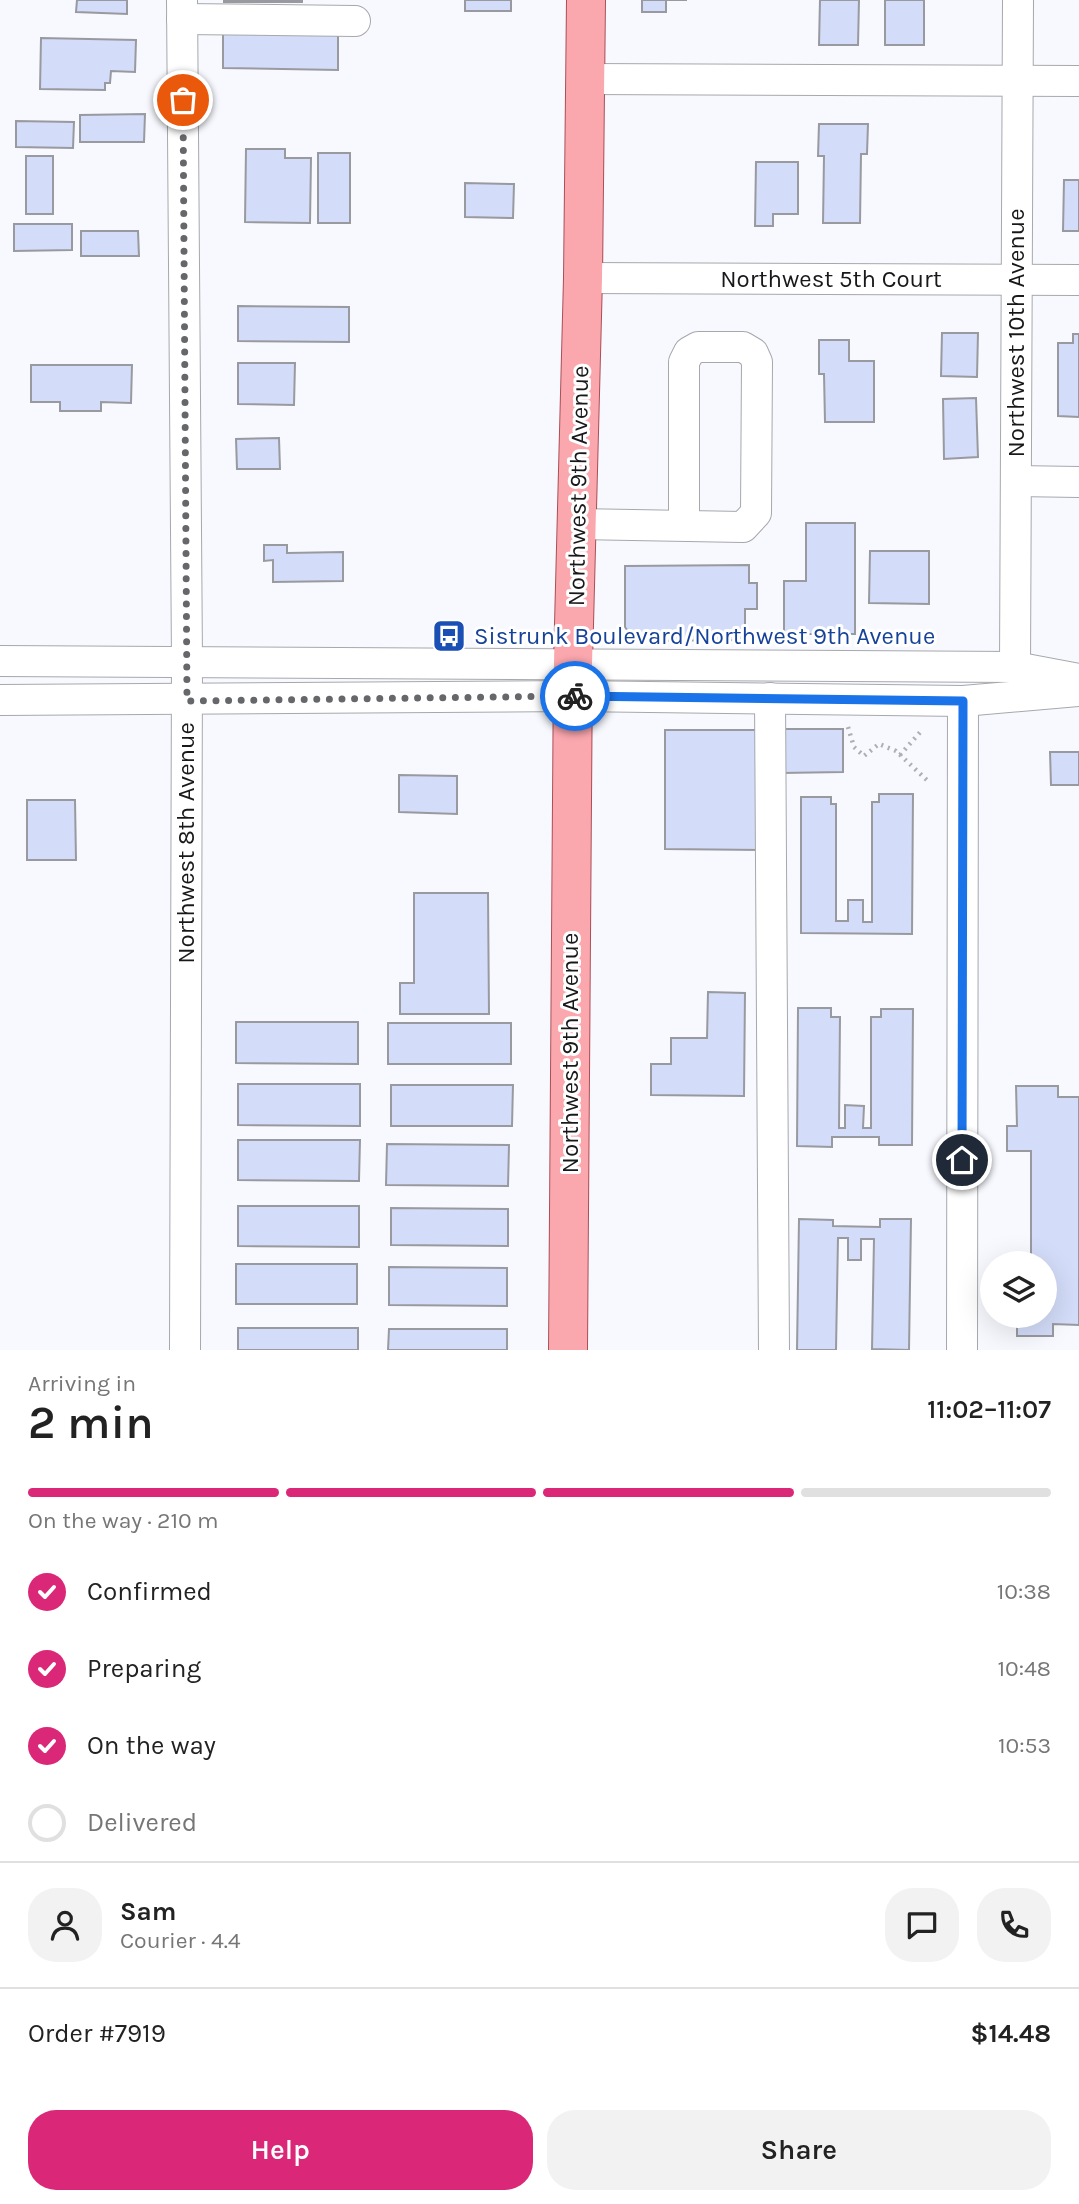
<!DOCTYPE html>
<html lang="en">
<head>
<meta charset="utf-8">
<style>
  body { margin:0; font-family:Karla,sans-serif; background:#f2f2f2; color:#222; height:100vh; display:flex; flex-direction:column; font-size:26px; white-space:nowrap }
  * { box-sizing:border-box; margin:0 }
  p { font-size:23px; color:#767676 }
  .icon { flex:none; width:38px; height:38px; fill:none; stroke:currentColor; stroke-width:2; stroke-linecap:round; stroke-linejoin:round }
  .map { position:relative; height:1350px; overflow:hidden }
  .sheet { display:flex; flex-direction:column; background:#fff; flex:1 }
  .sheet>* { flex:none }
  .buttons { position:absolute; left:980px; top:1251px; display:grid; gap:14px }
  .buttons a { display:grid; place-items:center; width:77px; height:77px; border-radius:50%; background:#fff; box-shadow:0 7px 28px #0002; font-size:35px }
  .pin { position:absolute; display:grid; place-items:center; width:60px; height:60px; color:#fff; margin:-30px; border:4px solid #fff; border-radius:50%; box-shadow:0 2px 7px #0007 }
  .courier { position:absolute; display:grid; place-items:center; width:70px; height:70px; margin:-35px; border:5px solid #1a73e8; border-radius:50%; background:#fff; color:#222; box-shadow:0 2px 9px #0007 }
  .summary em { font-style:normal; font-weight:600 }
  .summary div { display:flex; flex-direction:column-reverse }
  .summary { display:flex; align-items:center; justify-content:space-between; height:119px; padding:0 28px }
  h1 { font-size:46px; font-weight:600; line-height:52px }
  .bar { display:grid; grid-template-columns:repeat(4,1fr); gap:10px 7px; align-content:center; height:84px; padding:0 28px }
  .bar i { height:9px; border-radius:5px; background:#e0e0e0 }
  .bar .active { background:#db2777 }
  .bar p { grid-column:span 4 }
  .line { display:flex; align-items:center; gap:18px; padding:0 28px; border-top:2px solid #e0e0e0 }
  .line div { flex:1 }
  .round { display:grid; place-items:center; flex:none; width:74px; height:74px; border-radius:28px; background:#f2f2f2 }
  ol { padding:0 28px; list-style:none }
  li { display:flex; align-items:center; gap:21px; height:77px }
  li p { margin-inline-start:auto }
  li .icon { padding:7px; border-radius:50%; background:#db2777; color:#fff; stroke-width:4 }
  li:last-child { color:#767676 }
  li i { width:38px; height:38px; border:4px solid #e0e0e0; border-radius:50% }
  .cta { display:flex; gap:14px; margin-top:auto; padding:14px 28px }
  .cta a { flex:1; height:80px; border-radius:28px; background:#db2777; color:#fff; font-size:28px; font-weight:600; line-height:80px; text-align:center }
  .cta a+a { background:#f2f2f2; color:#222 }
  .map>svg:first-child { display:block }
  .building { fill:#d3dcf8; stroke:#999a9f; stroke-width:2 }
  .lines { fill:none; stroke-linecap:round; stroke-linejoin:round }
  .minor-casing { stroke:#a6a8ac; stroke-width:32 }
  .major-casing { stroke:#aa4f57; stroke-width:40 }
  .path { stroke:#aeafb3; stroke-width:4.5; stroke-dasharray:2 5; stroke-linecap:butt }
  .minor { stroke:#fff; stroke-width:30 }
  .major { stroke:#fba7ae; stroke-width:38 }
  .done { stroke:#66676a; stroke-width:7; stroke-dasharray:0 12.6 }
  .route { stroke:#1a73e8; stroke-width:9 }
  .labels { text-anchor:middle; dominant-baseline:central; stroke-width:6; stroke-linejoin:round; paint-order:stroke }
  .street-label { font-size:24px; fill:#18181a; stroke:#fff }
  .transit-label { font-size:24px; fill:#164399; stroke:#fff; text-anchor:start }
</style>
</head>
<body>
<div class="map">
<svg width="1079" height="1350" viewBox="0 0 1079 1350">
  <rect width="100%" height="100%" fill="#f8f9fe"/>
  <g class="building">
    <polygon points="77,0 127,0 127,14 76,12"/>
    <rect x="224" y="0" width="78" height="2"/>
    <rect x="465" y="0" width="46" height="11"/>
    <polygon points="642,0 687,0 666,0 666,12 642,12"/>
    <polygon points="820,0 859,0 858,45 819,45"/>
    <rect x="885" y="0" width="39" height="45"/>
    <polygon points="223,33 338,35 338,70 223,68"/>
    <polygon points="41,38 136,40 135,72 111,71 110,83 105,83 105,90 40,89"/>
    <polygon points="145,114 144,142 80,142 80,115"/>
    <polygon points="16,121 74,122 73,148 16,147"/>
    <polygon points="819,124 868,124 867,154 861,154 860,223 823,223 824,156 818,156"/>
    <polygon points="246,149 285,149 285,158 311,158 310,223 245,222"/>
    <rect x="318" y="153" width="32" height="70"/>
    <rect x="26" y="156" width="27" height="58"/>
    <polygon points="756,162 798,162 798,214 773,214 773,226 755,226"/>
    <polygon points="1064,180 1079,180 1079,231 1063,231"/>
    <polygon points="465,183 514,184 513,218 465,217"/>
    <polygon points="14,224 72,224 72,250 14,251"/>
    <polygon points="81,231 138,231 139,256 81,256"/>
    <polygon points="238,306 349,307 349,342 238,341"/>
    <polygon points="942,333 978,333 977,377 941,376"/>
    <polygon points="1073,334 1079,334 1079,417 1058,416 1058,343 1073,343"/>
    <polygon points="819,340 849,340 849,361 874,361 874,422 825,422 824,374 819,374"/>
    <polygon points="238,363 295,363 294,405 238,404"/>
    <polygon points="31,365 132,365 131,403 101,402 101,411 60,411 60,402 31,402"/>
    <polygon points="976,398 978,457 944,459 943,399"/>
    <polygon points="279,438 280,469 237,469 236,439"/>
    <polygon points="806,523 855,523 855,634 784,634 784,581 806,581"/>
    <polygon points="264,545 287,545 287,553 343,552 343,581 273,582 273,560 264,561"/>
    <polygon points="870,551 929,551 929,604 869,603"/>
    <polygon points="749,565 749,583 757,583 757,609 745,609 745,640 635,641 625,627 625,566"/>
    <polygon points="782,729 843,729 843,772 782,773"/>
    <polygon points="665,730 762,730 761,850 665,849"/>
    <polygon points="1050,752 1079,752 1079,785 1051,785"/>
    <polygon points="399,775 457,776 457,814 399,812"/>
    <polygon points="879,794 913,794 912,934 801,933 801,797 831,797 831,804 836,804 836,921 848,921 848,900 863,900 863,922 872,922 872,802 879,802"/>
    <polygon points="27,800 75,800 76,860 27,860"/>
    <polygon points="414,893 488,893 489,1014 400,1014 400,983 414,983"/>
    <polygon points="708,992 745,993 744,1096 651,1095 651,1064 671,1064 671,1038 707,1038"/>
    <polygon points="798,1008 831,1008 831,1017 840,1017 839,1128 845,1128 845,1105 864,1106 863,1128 871,1128 871,1017 881,1017 881,1009 913,1009 912,1145 879,1145 879,1137 832,1137 832,1147 797,1146"/>
    <polygon points="236,1022 358,1022 358,1064 236,1063"/>
    <rect x="388" y="1023" width="123" height="41"/>
    <polygon points="238,1084 360,1084 360,1126 238,1125"/>
    <polygon points="391,1085 513,1085 512,1126 391,1126"/>
    <polygon points="1016,1086 1058,1086 1058,1097 1079,1097 1079,1325 1053,1324 1053,1336 1017,1336 1017,1316 1045,1316 1045,1264 1031,1264 1031,1151 1007,1151 1007,1126 1017,1126"/>
    <polygon points="238,1140 360,1140 359,1181 238,1180"/>
    <polygon points="387,1144 509,1145 508,1186 386,1185"/>
    <polygon points="238,1206 359,1206 359,1247 238,1246"/>
    <polygon points="391,1208 508,1209 508,1246 391,1245"/>
    <polygon points="799,1219 833,1220 833,1226 880,1227 880,1219 911,1219 909,1350 872,1349 874,1239 861,1239 861,1260 848,1260 848,1238 838,1238 836,1350 797,1350"/>
    <rect x="236" y="1264" width="121" height="40"/>
    <polygon points="389,1267 507,1268 507,1306 389,1305"/>
    <rect x="238" y="1328" width="120" height="22"/>
    <polygon points="389,1329 507,1329 507,1350 388,1350"/>
  </g>
  <g class="lines">
    <defs>
      <g id="minor">
        <polyline points="182,0 187,662 185,1350"/>
        <polyline points="182,19 355,21"/>
        <polyline points="585,79 1079,81"/>
        <polyline points="583,278 1079,280"/>
        <polyline points="1016,481 1079,482"/>
        <polyline points="577,524 743,527 756,513 757,362 753,353 743,347 698,347 689,352 684,362 684,526"/>
        <polyline points="0,661 1015,667 1079,679"/>
        <polyline points="1015,667 1018,0"/>
        <polyline points="770,698 774,1350"/>
        <polyline points="0,700 573,696 963,701 1079,691"/>
        <polyline points="962,1350 963,701"/>
      </g>
      <polyline id="major" points="568,1350 573,663 583,278 586,0"/>
    </defs>
    <use href="#minor" class="minor-casing"/>
    <use href="#major" class="major-casing"/>
    <g class="path">
      <polyline points="848,727 854,747 864,756 879,744 896,751 930,783"/>
      <polyline points="900,755 923,729"/>
    </g>
    <use href="#minor" class="minor"/>
    <use href="#major" class="major"/>
  </g>
  <g class="lines">
    <polyline class="done" points="183,100 187,701 575,696"/>
    <polyline class="route" points="575,696 963,701 962,1160"/>
  </g>
  <defs>
    <symbol id="bus-square" viewBox="-11 -11 22 22"><rect x="-9" y="-9" width="18" height="18" rx="4" fill="#1a4fb4" stroke="#fff"/><path d="M-5-6H5V4H4V6H2V4H-2V6H-4V4H-5ZM-3.5-4V0h7V-4ZM-3.5 1.2v1.5H-2V1.2ZM2 1.2v1.5H3.5V1.2Z" fill="#fff"/></symbol>
  </defs>
  <g fill-rule="evenodd">
    <use href="#bus-square" x="430" y="617" width="38" height="38"/>
  </g>
  <g class="labels">
    <g class="street-label">
      <text x="831" y="279">Northwest 5th Court</text>
      <text transform="translate(1016 333) rotate(-90)">Northwest 10th Avenue</text>
      <text transform="translate(578 486) rotate(-89)">Northwest 9th Avenue</text>
      <text transform="translate(186 843) rotate(-90)">Northwest 8th Avenue</text>
      <text transform="translate(570 1053) rotate(-90)">Northwest 9th Avenue</text>
    </g>
    <g class="transit-label">
      <text x="474" y="636">Sistrunk Boulevard/Northwest 9th Avenue</text>
    </g>
  </g>
</svg>
<div class="buttons">
<a><svg class="icon" aria-label="layers" viewBox="0 0 24 24"><path d="M12 4l9 5-9 5-9-5zM3 14l9 5 9-5"/></svg></a>
</div>
<div class="pin" style="left:183px;top:100px;background:#ea580c"><svg class="icon" aria-label="bag" viewBox="0 0 24 24"><path d="M5 8h14l-1 12H6zM9 8a3 3 0 0 1 6 0"/></svg></div>
<div class="pin" style="left:962px;top:1160px;background:#1f2937"><svg class="icon" aria-label="home" viewBox="0 0 24 24"><path d="M3 11l9-7 9 7M6 9v11h12V9"/></svg></div>
<div class="courier" style="left:575px;top:696px"><svg class="icon" aria-label="bike" viewBox="0 0 24 24"><circle cx="6" cy="16" r="4"/><circle cx="18" cy="16" r="4"/><path d="M6 16l4-8h5l3 8M10 8l3 8H6M13 5h3"/></svg></div>
</div>
<section class="sheet">
<div class="summary"><div><h1>2 min</h1><p>Arriving in</p></div><em>11:02–11:07</em></div>
<div class="bar"><i class="active"></i><i class="active"></i><i class="active"></i><i></i><p>On the way · 210 m</p></div>
<ol>
<li><svg class="icon" aria-label="check" viewBox="0 0 24 24"><path d="M5 12l5 5 9-10"/></svg>Confirmed<p>10:38</p></li>
<li><svg class="icon" aria-label="check" viewBox="0 0 24 24"><path d="M5 12l5 5 9-10"/></svg>Preparing<p>10:48</p></li>
<li><svg class="icon" aria-label="check" viewBox="0 0 24 24"><path d="M5 12l5 5 9-10"/></svg>On the way<p>10:53</p></li>
<li><i></i>Delivered</li>
</ol>
<div class="line" style="height:126px"><a class="round"><svg class="icon" aria-label="person" viewBox="0 0 24 24"><circle cx="12" cy="8" r="4"/><path d="M4 21q1-7 8-7t8 7"/></svg></a><div><b>Sam</b><p>Courier · 4.4</p></div><a class="round"><svg class="icon" aria-label="chat" viewBox="0 0 24 24"><path d="M4 5h16v11H9l-5 4z"/></svg></a><a class="round"><svg class="icon" aria-label="phone" viewBox="0 0 24 24"><path d="M5 4h4l2 5-3 2q2 4 5 5l2-3 5 2v4C11 20 4 13 5 4z"/></svg></a></div>
<div class="line" style="height:91px"><div>Order #7919</div><b>$14.48</b></div>
<div class="cta"><a>Help</a><a>Share</a></div>
</section>
</body>
</html>
